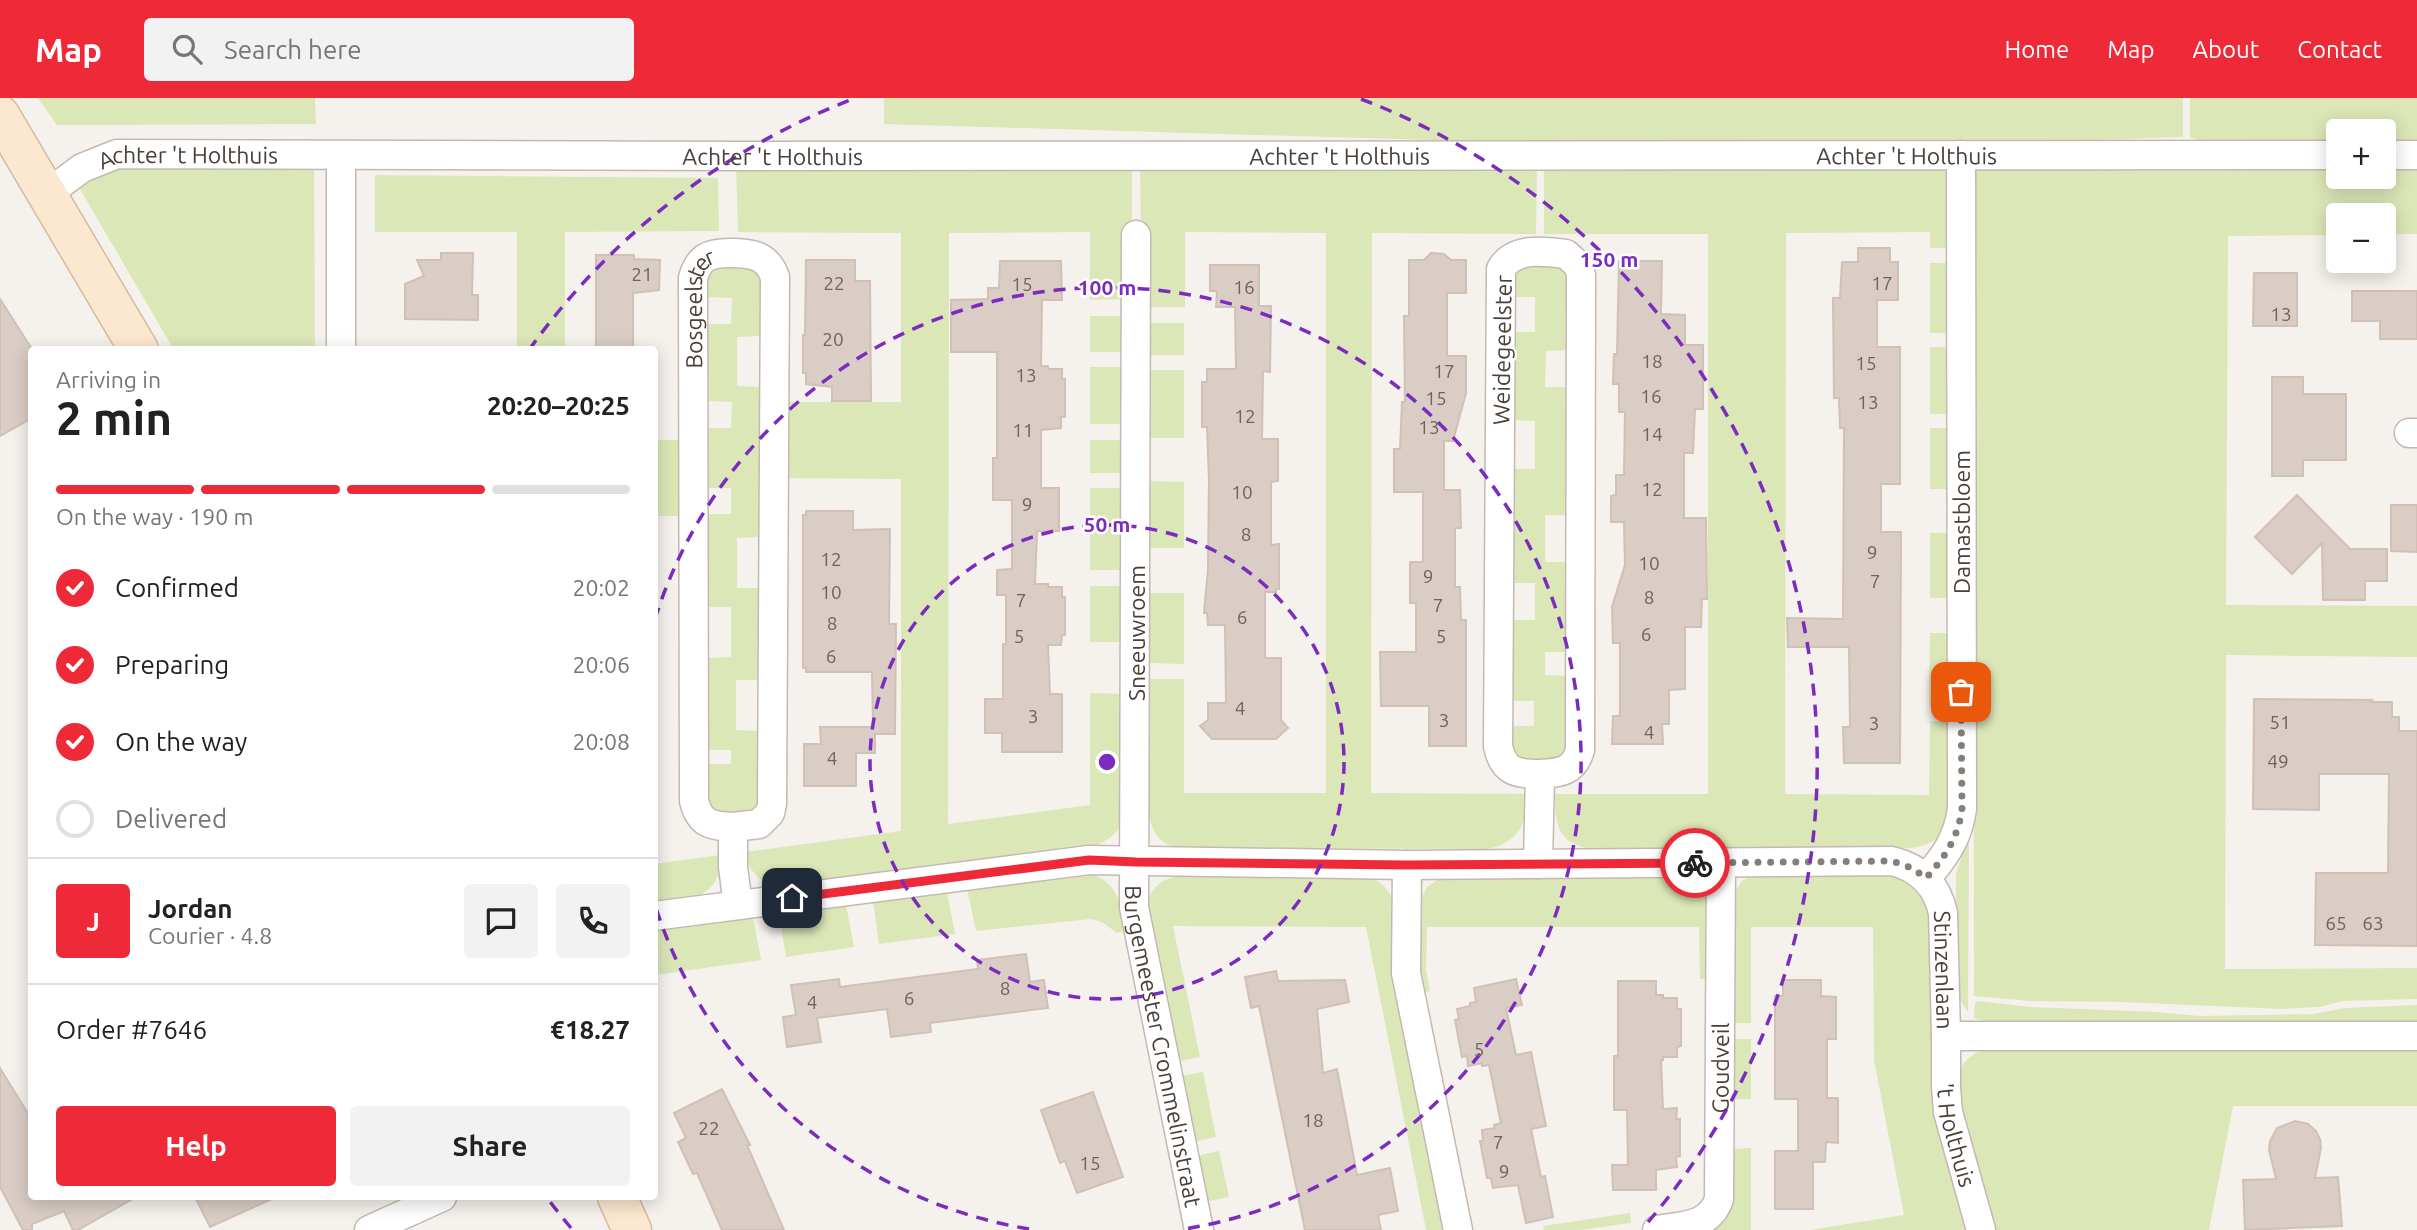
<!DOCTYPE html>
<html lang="en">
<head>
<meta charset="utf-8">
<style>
  body { margin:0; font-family:Ubuntu,sans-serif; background:#f2f2f2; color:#222; height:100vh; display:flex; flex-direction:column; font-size:26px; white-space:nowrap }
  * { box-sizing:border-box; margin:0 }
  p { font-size:23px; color:#767676 }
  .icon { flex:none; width:38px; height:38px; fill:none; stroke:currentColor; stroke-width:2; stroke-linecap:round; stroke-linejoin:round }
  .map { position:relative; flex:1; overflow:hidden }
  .drawer { position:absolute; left:28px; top:248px; width:630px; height:854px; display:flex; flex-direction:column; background:#fff; border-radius:7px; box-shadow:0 4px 18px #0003 }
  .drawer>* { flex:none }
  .tools { position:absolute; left:2326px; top:21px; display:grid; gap:14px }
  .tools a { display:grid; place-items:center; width:70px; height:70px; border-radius:7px; background:#fff; box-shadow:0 4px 18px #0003; font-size:35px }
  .pin { position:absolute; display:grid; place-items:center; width:60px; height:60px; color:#fff; margin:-30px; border-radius:14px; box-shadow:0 4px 10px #0006 }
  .courier { position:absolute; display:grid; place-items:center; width:70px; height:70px; margin:-35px; border:5px solid #ee2a39; border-radius:50%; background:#fff; color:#222; box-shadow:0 2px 9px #0007 }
  .headline em { font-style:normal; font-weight:700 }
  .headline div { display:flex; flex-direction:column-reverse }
  .headline { display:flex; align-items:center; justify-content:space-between; height:119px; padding:0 28px }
  h1 { font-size:46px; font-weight:700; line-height:52px }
  .bar { display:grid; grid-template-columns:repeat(4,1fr); gap:10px 7px; align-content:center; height:84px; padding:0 28px }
  .bar i { height:9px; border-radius:5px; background:#e0e0e0 }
  .bar .active { background:#ee2a39 }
  .bar p { grid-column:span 4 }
  .line { display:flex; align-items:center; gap:18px; padding:0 28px; border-top:2px solid #e0e0e0 }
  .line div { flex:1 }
  .round { display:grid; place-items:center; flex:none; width:74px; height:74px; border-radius:7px; background:#f2f2f2 }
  ol { padding:0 28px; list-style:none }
  li { display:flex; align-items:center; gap:21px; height:77px }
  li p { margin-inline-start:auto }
  li .icon { padding:7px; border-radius:50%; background:#ee2a39; color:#fff; stroke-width:4 }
  li:last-child { color:#767676 }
  li i { width:38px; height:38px; border:4px solid #e0e0e0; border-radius:50% }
  .action { display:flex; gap:14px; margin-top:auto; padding:14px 28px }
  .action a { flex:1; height:80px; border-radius:7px; background:#ee2a39; color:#fff; font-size:28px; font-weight:700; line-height:80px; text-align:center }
  .action a+a { background:#f2f2f2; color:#222 }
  header { display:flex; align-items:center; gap:42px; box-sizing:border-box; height:98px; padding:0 35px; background:#ee2a39; color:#fff }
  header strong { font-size:33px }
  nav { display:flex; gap:38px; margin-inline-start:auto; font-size:24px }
  .search { width:490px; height:63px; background:#f2f2f2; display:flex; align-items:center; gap:18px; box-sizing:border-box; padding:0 24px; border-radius:7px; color:#767676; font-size:26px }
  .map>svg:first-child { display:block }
  .green { fill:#dce7b8 }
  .building { fill:#d9cdc5; stroke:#d1c0b6; stroke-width:2 }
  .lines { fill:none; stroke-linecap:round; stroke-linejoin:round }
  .street-casing { stroke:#c4b9b2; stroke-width:31 }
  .secondary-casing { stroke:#d5bba0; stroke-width:41 }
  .street { stroke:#fff; stroke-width:28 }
  .secondary { stroke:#fce7d0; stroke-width:38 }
  .done { stroke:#867e78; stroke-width:7; stroke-dasharray:0 12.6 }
  .route { stroke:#ee2a39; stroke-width:9 }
  .ring { fill:none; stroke:#7b2cbf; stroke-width:3.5; stroke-dasharray:12 9 }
  .labels { text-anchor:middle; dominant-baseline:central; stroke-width:5; stroke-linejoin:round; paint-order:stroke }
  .number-label { font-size:19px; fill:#6e635d }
  .street-label { font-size:23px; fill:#4a403a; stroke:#fff }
  .centre { fill:#7b2cbf; stroke:#fff; stroke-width:3.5 }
  .ring-label { font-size:21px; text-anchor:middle; font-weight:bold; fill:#7b2cbf; stroke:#fff; stroke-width:5; stroke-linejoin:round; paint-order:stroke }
</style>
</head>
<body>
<header>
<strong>Map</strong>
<div class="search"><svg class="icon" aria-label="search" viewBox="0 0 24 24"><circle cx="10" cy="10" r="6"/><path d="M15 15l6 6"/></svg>Search here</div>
<nav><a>Home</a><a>Map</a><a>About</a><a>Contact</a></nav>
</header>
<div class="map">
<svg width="2417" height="1132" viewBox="0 0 2417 1132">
  <rect width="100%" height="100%" fill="#f5f1ec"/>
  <g class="green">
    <polygon points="38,0 315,0 316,26 57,27"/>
    <polygon points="884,0 2183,0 2183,39 1916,48 1600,47 884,26"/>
    <polygon points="2190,0 2417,0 2417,49 2384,49 2384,33 2338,33 2338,49 2217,49 2190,39"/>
    <polygon points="2338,63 2338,79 2384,79 2384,64 2417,64 2417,136 2384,136 2384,117 2338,117 2338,137 2228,138 2226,507 2417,508 2417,559 2226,557 2225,871 2417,870 2417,901 2343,903 2319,909 2282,911 2122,904 2030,903 1974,898 1973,65"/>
    <polygon points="314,64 315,252 174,252 77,86 106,68"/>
    <path d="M736,64L1132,65V138L1124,201L1090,202V134L949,135L948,726L1090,707V595L1123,596L1121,726C1116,737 1108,742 1097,747L779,788C758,784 749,774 745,754L901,733V381L787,380V304H901V135L738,134Z"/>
    <path d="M1140,65H1537L1536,136L1372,135L1371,695L1524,696C1531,724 1516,746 1487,751L1178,750C1159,746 1152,733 1148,715L1149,581H1184V695H1326V135L1185,134V209H1149L1141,138Z"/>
    <path d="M1544,65H1952L1951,150H1930V134L1786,135L1785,696L1929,697L1930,623H1950C1949,651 1956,715 1941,736C1934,745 1923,748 1912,750L1591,751C1557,745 1555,726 1555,696H1708V136H1544Z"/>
    <polygon points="375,77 718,80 719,133 565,134 565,252 517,252 517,134 375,134"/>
    <rect x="1930" y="165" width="21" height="70"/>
    <path d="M722,168L752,169L760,182V238L737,239V288L760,289V439L737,440V490H760V582H736V632L760,633V703L755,712C705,725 708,706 708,666H731V652H708V560L731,559V509H708V416H731V390H708V330H731L732,304L708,303V226H731L732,200L708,199L709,177L717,169Z"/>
    <path d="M1525,168C1540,168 1560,164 1568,178L1569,252L1546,253L1545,289H1569L1568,417H1545V464H1568V554H1545V577L1568,578V650L1566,655L1558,662H1519L1512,655L1511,628H1534V603H1511V522H1535V485H1512V371H1535V323L1512,322V234H1535V199H1512C1512,184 1511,175 1525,168Z"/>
    <rect x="1090" y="218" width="34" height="36"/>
    <rect x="1149" y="225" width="35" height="32"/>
    <rect x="1930" y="249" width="21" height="67"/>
    <rect x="1090" y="269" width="34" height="57"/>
    <rect x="1149" y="272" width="35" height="68"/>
    <rect x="1930" y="330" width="20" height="61"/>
    <polygon points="655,342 679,342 678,418 655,418"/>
    <rect x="1090" y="342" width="34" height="33"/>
    <polygon points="1149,383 1184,384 1184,450 1149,450"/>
    <rect x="1090" y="390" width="34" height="82"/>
    <rect x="1930" y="435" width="20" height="65"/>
    <rect x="1090" y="488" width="34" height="56"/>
    <polygon points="1149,495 1184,495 1184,566 1149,565"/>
    <polygon points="1930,535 1950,535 1949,608 1929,608"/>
    <polygon points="1969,736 1968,914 1957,897 1956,888 1956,776"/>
    <path d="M720,757C722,802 688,801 655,805L654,766Z"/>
    <path d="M1087,775C1118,782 1121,806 1126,833L1117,835L1102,824L1091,821L976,833L967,791Z"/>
    <path d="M1358,777C1374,779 1385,785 1392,800L1447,1132H1426L1366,829L1173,828L1200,959L1176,964L1147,805C1152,789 1161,782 1177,778Z"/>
    <polygon points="1683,777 1697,783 1707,795 1708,881 1700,881 1699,829 1427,829 1426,872 1430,893 1422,895 1417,873 1419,804 1427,789 1441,780"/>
    <path d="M1886,777C1908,782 1920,793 1929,813L1967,1132H1810L1904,1117L1874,962L1873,829H1751V925H1731L1734,794L1742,783L1752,778Z"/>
    <polygon points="947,794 955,836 879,846 873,803"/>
    <polygon points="846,807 854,849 786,859 779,816"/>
    <polygon points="753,819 761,862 655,877 654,832"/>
    <polygon points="1977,903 2031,909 2156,914 2199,918 2313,916 2345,910 2417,907 2417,927 1995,926 1974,920 1975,905"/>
    <rect x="1731" y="941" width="20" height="60"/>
    <path d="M1989,950H2417V1008H2233L2209,1132H1991C1983,1101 1951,1004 1958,978C1962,962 1974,954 1989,950Z"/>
    <polygon points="1203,974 1216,1039 1193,1044 1180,978"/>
    <polygon points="1751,1050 1751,1132 1708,1132 1731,1051"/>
    <polygon points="1219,1053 1229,1099 1205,1104 1196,1058"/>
    <polygon points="1630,1115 1631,1125 1579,1132 1544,1132 1543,1128"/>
  </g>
  <g class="building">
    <polygon points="1858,150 1890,150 1890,164 1898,164 1898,202 1877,202 1877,249 1900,249 1900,386 1881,386 1881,434 1901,434 1900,665 1844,665 1843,629 1850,629 1849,549 1788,549 1787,520 1843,521 1844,330 1840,330 1839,300 1834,300 1833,200 1840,200 1842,164 1858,164"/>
    <polygon points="441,155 473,155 472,197 478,197 478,222 405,221 405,186 424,178 417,162 441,162"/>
    <polygon points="1431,155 1444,156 1451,162 1466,162 1466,195 1447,195 1447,258 1466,258 1466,295 1453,343 1444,343 1444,392 1460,392 1461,430 1455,430 1455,489 1460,489 1461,522 1466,522 1466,648 1429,648 1429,608 1381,608 1380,554 1416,554 1416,505 1410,505 1410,464 1423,464 1423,394 1394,394 1394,351 1400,351 1402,304 1405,304 1404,218 1409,218 1409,162 1424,162"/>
    <polygon points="596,157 634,157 634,161 660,162 659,192 633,195 633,252 596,252"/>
    <polygon points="806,162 855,162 855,183 870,183 871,303 832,303 832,289 806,286 806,275 803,275 803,237 805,237"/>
    <polygon points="1000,163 1061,163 1062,202 1042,202 1041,268 1048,268 1048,271 1062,271 1062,281 1065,281 1065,319 1061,319 1061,330 1041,332 1041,390 1059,390 1059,433 1037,433 1035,486 1048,486 1048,489 1062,489 1062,499 1065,499 1065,537 1062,537 1061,547 1048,547 1050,596 1062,596 1062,654 1002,654 1002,635 985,635 985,601 1003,601 1003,546 1006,546 1006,497 997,497 997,472 1012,471 1012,402 993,402 993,360 997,360 997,254 951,254 951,202 988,201 988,190 999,190"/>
    <polygon points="1619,163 1662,163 1661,216 1685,217 1685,247 1703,247 1703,311 1695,311 1693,355 1684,355 1684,420 1706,420 1707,501 1702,501 1701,529 1685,529 1685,591 1669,592 1669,626 1662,626 1663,646 1612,646 1613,618 1620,618 1620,545 1613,545 1612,509 1625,467 1624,424 1611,424 1611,398 1616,397 1616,377 1624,377 1625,314 1619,314 1619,286 1613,286 1614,256 1617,256"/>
    <polygon points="1210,167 1259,167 1259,208 1271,208 1270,274 1263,273 1262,341 1278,341 1278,383 1271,384 1271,447 1279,446 1279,491 1276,491 1276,494 1265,494 1265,560 1281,560 1281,622 1288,630 1276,641 1212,641 1200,628 1208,622 1208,605 1226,605 1225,527 1208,527 1207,515 1204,515 1208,471 1209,383 1207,329 1202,329 1202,284 1207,284 1207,271 1236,271 1235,209 1216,209 1217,193 1210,193"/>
    <polygon points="2254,175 2297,175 2297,228 2253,228"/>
    <polygon points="2352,193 2417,193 2417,241 2380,241 2380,223 2352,223"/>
    <polygon points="0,201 32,251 32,320 0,338"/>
    <polygon points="2272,279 2303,279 2303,296 2346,296 2346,362 2303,362 2303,378 2272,378"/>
    <polygon points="2297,397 2350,451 2387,451 2387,483 2365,483 2365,502 2323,502 2322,445 2292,476 2255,439"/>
    <polygon points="2391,407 2417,407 2417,454 2391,453"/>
    <polygon points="806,413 853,413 853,432 890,431 889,526 896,526 895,636 875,636 875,655 856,655 856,688 804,688 804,646 821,646 820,629 873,629 872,574 806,574 806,570 803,570 803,417 806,417"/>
    <polygon points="2254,601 2372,602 2371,604 2392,604 2392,619 2399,619 2399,633 2417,633 2417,848 2315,847 2316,775 2388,775 2389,676 2319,676 2319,712 2253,711"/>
    <polygon points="1026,856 1030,884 1044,882 1048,910 930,925 931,934 891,939 887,911 817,920 821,944 787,949 783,919 796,917 791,887 839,881 840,889 978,871 977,862"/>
    <polygon points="1276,873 1278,883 1345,882 1349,904 1317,911 1323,975 1337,971 1357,1077 1390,1070 1398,1113 1378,1117 1381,1132 1305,1132 1259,908 1251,910 1245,879"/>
    <polygon points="1516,881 1522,907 1506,910 1516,957 1531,954 1546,1028 1531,1031 1541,1079 1545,1078 1553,1119 1526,1125 1518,1087 1493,1090 1491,1080 1487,1080 1480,1043 1483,1043 1482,1032 1495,1030 1494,1027 1501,1025 1489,967 1482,968 1482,965 1468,968 1467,958 1462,959 1455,922 1459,921 1457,911 1470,908 1470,905 1476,904 1474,890"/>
    <polygon points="1783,882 1821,882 1821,898 1836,899 1836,941 1827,941 1827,1000 1838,1000 1838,1045 1826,1044 1825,1064 1813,1064 1813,1111 1775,1111 1775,1053 1798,1053 1798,1001 1775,1001 1775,898 1783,898"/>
    <polygon points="1618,883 1656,883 1656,897 1663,897 1663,900 1677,900 1677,911 1681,911 1681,948 1677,949 1677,959 1663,959 1663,962 1661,962 1663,1011 1677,1010 1676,1021 1680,1021 1680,1058 1676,1059 1677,1069 1656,1072 1656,1092 1613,1092 1612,1067 1628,1067 1627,1012 1614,1012 1614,958 1618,958"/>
    <polygon points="0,970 32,1022 32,1099 136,1099 78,1132 73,1132 64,1113 32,1126 32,1132 23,1132 0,1089"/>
    <polygon points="722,991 750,1047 747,1047 784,1132 722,1132 697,1075 693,1076 678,1044 686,1040 674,1015"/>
    <polygon points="1093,994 1123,1079 1077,1095 1065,1063 1060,1065 1041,1012"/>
    <polygon points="2295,1023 2308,1026 2316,1033 2320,1041 2321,1050 2315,1080 2338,1079 2342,1128 2245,1132 2243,1082 2276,1081 2269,1052 2270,1043 2277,1030"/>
    <polygon points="195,1099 276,1099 210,1129"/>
  </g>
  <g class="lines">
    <defs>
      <g id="street">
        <polyline points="2384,57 2417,57"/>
        <path id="s1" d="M47,96L82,70L117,56L733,58L2338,57"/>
        <path id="s2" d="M1136,137L1134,809L1199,1132"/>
        <polyline points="341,252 341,57"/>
        <polyline points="2409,335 2417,335"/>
        <path id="s3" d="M733,729C711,728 700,726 694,703L693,180C699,159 709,155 730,155C752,155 767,157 775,179L772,706L770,715L759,726L733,729V769L738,807"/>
        <path d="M1538,766L1540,676C1561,675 1574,673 1580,652L1581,177L1579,168L1566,156C1543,153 1514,149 1501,171L1498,648C1503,674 1517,676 1540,676"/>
        <polyline points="1407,767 1406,875 1458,1132"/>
        <path d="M1926,780C1945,759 1958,740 1962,711L1961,57"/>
        <path id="s4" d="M654,818L1089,762L1407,767L1892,763C1920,770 1937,787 1943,815L1946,938H2417"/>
        <path id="s5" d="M1946,938V989L1948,1014L1981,1132"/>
        <polyline points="369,1132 442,1099"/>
        <path id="s6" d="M1657,1132C1682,1128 1710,1129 1719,1101L1721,765"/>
      </g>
      <g id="secondary">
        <polyline points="0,17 139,252"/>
        <polyline points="617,1099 632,1132"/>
      </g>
    </defs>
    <use href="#street" class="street-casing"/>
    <use href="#secondary" class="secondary-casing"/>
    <use href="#street" class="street"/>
    <use href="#secondary" class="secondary"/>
  </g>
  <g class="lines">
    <path class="done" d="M1695,765L1892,763L1912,770L1926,780C1945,759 1958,740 1962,711L1961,594"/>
    <polyline class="route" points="792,800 1089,762 1136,764 1407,767 1695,765"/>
  </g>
  <g class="ring">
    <circle cx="1107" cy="664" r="237"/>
    <path d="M1029 1131A474 474 0 0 1 655 807M655 521A474 474 0 1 1 1185 1131"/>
    <path d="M571 1130A710 710 0 0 1 548 1101M529 252A710 710 0 0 1 853 1M1361 1A710 710 0 0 1 1643 1130"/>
  </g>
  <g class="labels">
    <g class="number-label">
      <text x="642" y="176">21</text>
      <text x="834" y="185">22</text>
      <text x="1882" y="185">17</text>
      <text x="1022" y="186">15</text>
      <text x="1244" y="189">16</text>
      <text x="2281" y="216">13</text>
      <text x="833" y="241">20</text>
      <text x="1652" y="263">18</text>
      <text x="1866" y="265">15</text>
      <text x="1444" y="273">17</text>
      <text x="1026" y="277">13</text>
      <text x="1651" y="298">16</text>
      <text x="1436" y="300">15</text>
      <text x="1868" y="304">13</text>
      <text x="1245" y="318">12</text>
      <text x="1429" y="329">13</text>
      <text x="1023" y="332">11</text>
      <text x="1652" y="336">14</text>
      <text x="1652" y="391">12</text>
      <text x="1242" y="394">10</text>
      <text x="1027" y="406">9</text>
      <text x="1246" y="436">8</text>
      <text x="1872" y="454">9</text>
      <text x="831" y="461">12</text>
      <text x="1649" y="465">10</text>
      <text x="1428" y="478">9</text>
      <text x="1875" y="483">7</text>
      <text x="831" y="494">10</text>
      <text x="1649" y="499">8</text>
      <text x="1021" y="502">7</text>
      <text x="1438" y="507">7</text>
      <text x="1242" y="519">6</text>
      <text x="832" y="525">8</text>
      <text x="1646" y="536">6</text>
      <text x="1019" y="538">5</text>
      <text x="1441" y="538">5</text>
      <text x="831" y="558">6</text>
      <text x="1240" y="610">4</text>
      <text x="1033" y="618">3</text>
      <text x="1444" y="622">3</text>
      <text x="2280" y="624">51</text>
      <text x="1874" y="625">3</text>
      <text x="1649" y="634">4</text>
      <text x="832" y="660">4</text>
      <text x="2278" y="663">49</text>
      <text x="2336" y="825">65</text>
      <text x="2373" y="825">63</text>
      <text x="1005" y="890">8</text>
      <text x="909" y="900">6</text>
      <text x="812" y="904">4</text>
      <text x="1479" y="951">5</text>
      <text x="1313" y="1022">18</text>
      <text x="709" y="1030">22</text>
      <text x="1498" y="1044">7</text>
      <text x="1090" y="1065">15</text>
      <text x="1504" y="1073">9</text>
    </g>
    <g class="street-label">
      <text stroke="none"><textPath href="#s1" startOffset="1304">Achter 't Holthuis</textPath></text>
      <text stroke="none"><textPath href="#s1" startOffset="1871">Achter 't Holthuis</textPath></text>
      <text stroke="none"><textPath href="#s1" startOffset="737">Achter 't Holthuis</textPath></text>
      <text stroke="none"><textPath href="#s1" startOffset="152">Achter 't Holthuis</textPath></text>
      <text stroke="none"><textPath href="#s3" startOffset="546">Bosgeelster</textPath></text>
      <text transform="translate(1502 252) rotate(-89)">Weidegeelster</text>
      <text transform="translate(1961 424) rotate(-90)">Damastbloem</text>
      <text transform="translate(1136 535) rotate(-90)">Sneeuwroem</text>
      <text stroke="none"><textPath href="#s4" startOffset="1376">Stinzenlaan</textPath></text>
      <text stroke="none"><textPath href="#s2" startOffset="814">Burgemeester Crommelinstraat</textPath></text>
      <text stroke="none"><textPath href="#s6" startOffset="205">Goudveil</textPath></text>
      <text stroke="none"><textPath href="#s5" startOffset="100">'t Holthuis</textPath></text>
    </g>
  </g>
  <circle cx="1107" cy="664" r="10" class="centre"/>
  <g class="ring-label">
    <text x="1609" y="169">150 m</text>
    <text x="1107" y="197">100 m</text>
    <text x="1107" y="434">50 m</text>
  </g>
</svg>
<div class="tools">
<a>+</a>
<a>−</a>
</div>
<div class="pin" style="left:1961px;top:594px;background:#ea580c"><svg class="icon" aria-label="bag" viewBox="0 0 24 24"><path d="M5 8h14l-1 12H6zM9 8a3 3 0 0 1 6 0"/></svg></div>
<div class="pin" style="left:792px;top:800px;background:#1f2937"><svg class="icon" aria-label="home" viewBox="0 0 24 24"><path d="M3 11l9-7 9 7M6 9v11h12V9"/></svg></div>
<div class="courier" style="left:1695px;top:765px"><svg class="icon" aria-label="bike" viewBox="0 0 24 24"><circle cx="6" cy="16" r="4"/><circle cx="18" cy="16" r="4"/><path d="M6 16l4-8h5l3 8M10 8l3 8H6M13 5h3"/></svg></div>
<section class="drawer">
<div class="headline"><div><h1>2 min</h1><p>Arriving in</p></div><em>20:20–20:25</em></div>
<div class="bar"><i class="active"></i><i class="active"></i><i class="active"></i><i></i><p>On the way · 190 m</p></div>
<ol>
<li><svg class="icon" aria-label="check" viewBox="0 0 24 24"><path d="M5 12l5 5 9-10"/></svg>Confirmed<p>20:02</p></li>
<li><svg class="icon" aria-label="check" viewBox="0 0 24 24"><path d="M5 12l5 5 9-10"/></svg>Preparing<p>20:06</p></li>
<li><svg class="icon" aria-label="check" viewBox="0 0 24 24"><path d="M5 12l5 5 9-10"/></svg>On the way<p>20:08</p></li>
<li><i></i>Delivered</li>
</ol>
<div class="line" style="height:126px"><b class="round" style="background:#ee2a39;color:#fff">J</b><div><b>Jordan</b><p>Courier · 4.8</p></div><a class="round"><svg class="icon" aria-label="chat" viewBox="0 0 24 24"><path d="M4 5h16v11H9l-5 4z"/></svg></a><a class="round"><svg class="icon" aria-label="phone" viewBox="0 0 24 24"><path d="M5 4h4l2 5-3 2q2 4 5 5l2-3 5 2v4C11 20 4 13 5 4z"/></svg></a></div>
<div class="line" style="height:91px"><div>Order #7646</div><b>€18.27</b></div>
<div class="action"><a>Help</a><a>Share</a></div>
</section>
</div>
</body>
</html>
